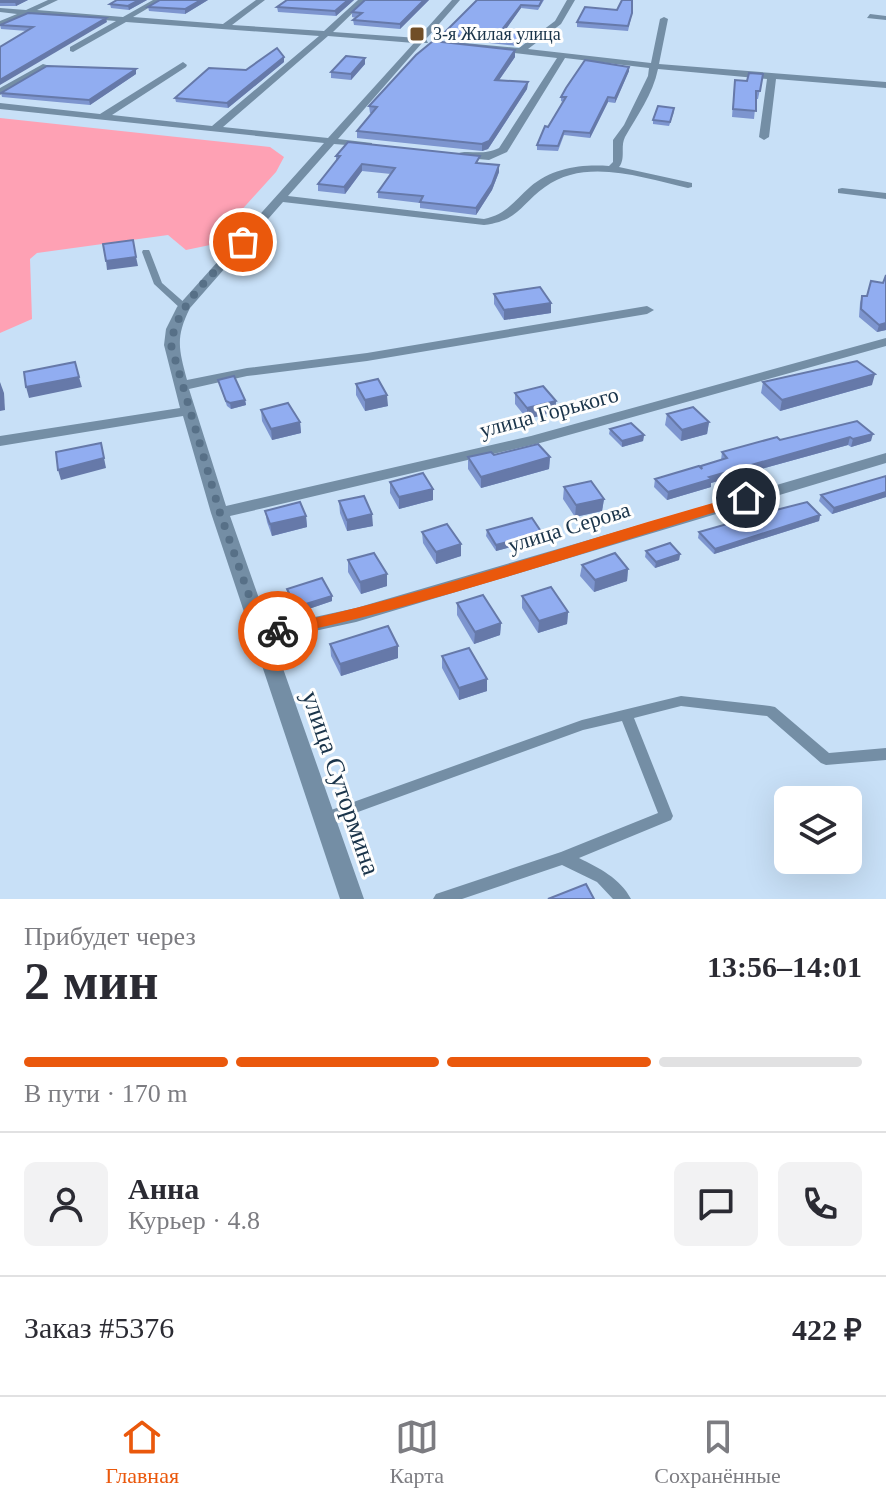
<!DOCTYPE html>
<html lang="ru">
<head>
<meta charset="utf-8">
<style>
  body { margin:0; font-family:Georgia,serif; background:#f2f2f3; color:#2b2b33; height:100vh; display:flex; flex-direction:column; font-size:30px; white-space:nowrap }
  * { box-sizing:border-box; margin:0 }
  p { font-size:26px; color:#7c7c81 }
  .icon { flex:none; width:44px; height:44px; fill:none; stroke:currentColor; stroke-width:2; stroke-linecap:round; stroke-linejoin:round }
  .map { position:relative; height:899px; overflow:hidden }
  .drawer { display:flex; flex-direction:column; background:#fff; flex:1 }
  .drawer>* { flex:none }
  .controls { position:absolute; left:774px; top:786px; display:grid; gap:16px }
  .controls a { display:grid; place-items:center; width:88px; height:88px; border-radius:12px; background:#fff; box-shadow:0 8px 32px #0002; font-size:40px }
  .pin { position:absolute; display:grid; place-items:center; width:68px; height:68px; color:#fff; margin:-34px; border:4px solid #fff; border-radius:50%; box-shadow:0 2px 8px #0007 }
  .courier { position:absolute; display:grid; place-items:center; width:80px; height:80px; margin:-40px; border:6px solid #ea580c; border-radius:50%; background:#fff; color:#222; box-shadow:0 2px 10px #0007 }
  .head em { font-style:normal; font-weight:700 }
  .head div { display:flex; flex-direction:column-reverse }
  .head { display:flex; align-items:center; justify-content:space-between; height:136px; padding:0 24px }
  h1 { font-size:52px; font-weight:700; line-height:60px }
  .bar { display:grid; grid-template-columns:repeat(4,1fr); gap:12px 8px; align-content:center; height:96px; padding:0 24px }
  .bar i { height:10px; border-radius:6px; background:#e1e1e2 }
  .bar .selected { background:#ea580c }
  .bar p { grid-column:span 4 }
  .line { display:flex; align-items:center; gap:20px; padding:0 24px; border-top:2px solid #e1e1e2 }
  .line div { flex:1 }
  .round { display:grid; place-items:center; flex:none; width:84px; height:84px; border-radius:12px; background:#f2f2f3 }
  .menu { display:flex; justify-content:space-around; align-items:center; height:112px; border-top:2px solid #e1e1e2; background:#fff; font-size:22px; color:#7c7c81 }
  .menu a { display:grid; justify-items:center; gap:4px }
  .menu .selected { color:#ea580c }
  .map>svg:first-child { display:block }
  .green { fill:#fea1b4 }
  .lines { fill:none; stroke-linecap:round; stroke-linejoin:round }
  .lane { fill:#748ea5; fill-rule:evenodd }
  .street { fill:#748ea5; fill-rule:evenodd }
  .wall { fill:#7d95cf }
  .shaded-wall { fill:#6679a9 }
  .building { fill:#91adf1; stroke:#6679a9; stroke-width:2 }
  .route { fill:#ea580c }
  .done { stroke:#577087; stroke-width:8; stroke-dasharray:0 14.4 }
  .poi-dot { fill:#714e27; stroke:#fefefe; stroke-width:3 }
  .labels { text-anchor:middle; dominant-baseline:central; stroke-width:6; stroke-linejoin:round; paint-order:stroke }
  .far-poi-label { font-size:18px; fill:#1a344a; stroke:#fefefe; text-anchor:start }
  .street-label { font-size:22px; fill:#1a344a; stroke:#fefefe }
  .near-street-label { font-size:26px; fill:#1a344a; stroke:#fefefe }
</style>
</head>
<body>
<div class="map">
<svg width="886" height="899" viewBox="0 0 886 899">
  <rect width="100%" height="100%" fill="#c8e0f7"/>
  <polygon class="green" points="0,118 270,147 284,157 276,172 210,245 186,250 168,235 37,253 30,259 32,319 0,333"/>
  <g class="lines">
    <g class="lane">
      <polygon points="143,250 149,250 150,252 162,283 187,305 187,309 181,309 154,284 142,252"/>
      <path d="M681,696L770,706L775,707L829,753L886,748V760L826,765L821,763L767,716L681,706L634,718L673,816L671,820L579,858C599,868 620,878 631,899H613L597,882L562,865L462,899H433L436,894L561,852L658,813L622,721L583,730L325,824L320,822L318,818L320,814L582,720Z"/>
    </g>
    <g class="street">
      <path d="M48,0H58L37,10L123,17L153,0H162L133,17L223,24L256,0H265L232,25L324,31L358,0H366L333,32L418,38L452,0H460L426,39L428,43H422L338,139L372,143V147L334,144L288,196L484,219C506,215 514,201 530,187C552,168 581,164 609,166L613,162V140L624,125L648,76L649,68L565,58L507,152L489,160L455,157L454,155C467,148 480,157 499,148L557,58L456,46L453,42L519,48L555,21L567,0H575L561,24L528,49L651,63L660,19L664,17L668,19L659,64L886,82V88L776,79L769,137L764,140L759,137L767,79L658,69C653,94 637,116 625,137C620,147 626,158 619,167L692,183V187L688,188C643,178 586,157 545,187C520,205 518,221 484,225L283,202L190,308C175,338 179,349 187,380L247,368L367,353L647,306L654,310L647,314L367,361L247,376L189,389L226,506L531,436L886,338V346L540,443L230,516L269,627L356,608L886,453V463L356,622L273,640L364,899H340L211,513L183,416L0,446V436L180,408L164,345L166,329L177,307L324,143L0,109V103L100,114L183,62L187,65L186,67L112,115L212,126L319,36L126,22L73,52L70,51V47L116,21L28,14L0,26V21L17,14L0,12V8L26,10ZM328,36L414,43L328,138L223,127Z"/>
      <polygon points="870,14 886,16 886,20 867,18"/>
      <polygon points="43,64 50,66 0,95 0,88"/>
      <polygon points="842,188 886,193 886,199 838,193 838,189"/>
    </g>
  </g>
  <g class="wall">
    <polygon points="0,0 28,0 16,6 0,6"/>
    <polygon points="117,0 147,0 129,10 111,8 110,4"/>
    <polygon points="208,0 185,14 149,11 148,7"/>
    <polygon points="287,0 354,0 336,16 278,12 277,7"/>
    <polygon points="365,0 429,0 400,29 354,25 353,20 356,18 352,17 352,12"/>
    <polygon points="477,0 544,0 538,10 521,8 504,32 526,33 526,38 518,46 443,38 443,34"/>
    <polygon points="631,18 628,31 577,27 577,22"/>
    <polygon points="107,22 27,31 1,29 0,25"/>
    <polygon points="515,50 515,57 499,80 528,82 527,89 488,149 482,151 357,138 357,131 372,113 370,113 369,106"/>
    <polygon points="365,58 365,64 351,80 331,78 331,72"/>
    <polygon points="284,62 228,108 176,102 175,98 246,70"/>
    <polygon points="629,67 629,71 615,103 608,102 590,138 564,135 558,151 537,150 537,145 563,102 561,101 561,97"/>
    <polygon points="136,74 90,105 2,97 1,93"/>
    <polygon points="763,74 758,99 756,99 754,119 732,117 734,88"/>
    <polygon points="674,112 669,126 653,124 653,120"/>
    <polygon points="336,156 480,163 499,172 492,190 476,215 420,208 420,203 378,198 378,192 391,174 362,171 345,194 318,191 318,184 336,162"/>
    <polygon points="886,275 886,330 877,332 859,317 860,303 862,296 867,296 883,283"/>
    <polygon points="494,294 551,303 551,313 504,320 494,304"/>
    <polygon points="218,380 245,400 246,405 231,409 227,406"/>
    <polygon points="763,382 872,385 780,411 761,393"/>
    <polygon points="356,384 388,406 365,411 356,395"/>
    <polygon points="515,393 556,401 555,412 527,419 515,404"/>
    <polygon points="261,410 300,422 301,433 272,440 262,421"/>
    <polygon points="667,414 709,422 707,434 681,441 665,425"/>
    <polygon points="857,421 871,441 851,447 848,445 711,483 711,487 667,500 654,487 655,479 701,468 701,466 721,460 722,452 780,440"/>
    <polygon points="610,429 644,435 643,441 622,447 609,434"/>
    <polygon points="494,455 550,457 549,469 481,488 468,469 468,457"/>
    <polygon points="886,476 886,497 832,514 819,501 821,495"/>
    <polygon points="390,482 433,500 399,509 390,493"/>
    <polygon points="564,487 604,499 602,511 575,517 563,499"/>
    <polygon points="339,501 373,526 347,531 340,513"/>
    <polygon points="265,511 306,516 307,527 272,536 267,522"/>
    <polygon points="820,515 819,521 714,554 698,538 699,532"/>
    <polygon points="487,530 542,533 542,539 496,551 486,536"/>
    <polygon points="422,532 461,544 461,556 436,564 423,543"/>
    <polygon points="646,551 680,554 679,560 655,568 645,557"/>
    <polygon points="348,560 387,574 387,586 361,594 348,572"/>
    <polygon points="582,565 628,569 627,581 594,592 580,576"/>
    <polygon points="287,589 332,596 332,601 297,613 288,595"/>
    <polygon points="522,596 568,612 567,624 538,633 522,608"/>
    <polygon points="457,603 501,623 500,635 474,644 457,615"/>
    <polygon points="330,644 398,658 341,676 331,656"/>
    <polygon points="442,656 487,679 487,691 459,700 442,668"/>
  </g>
  <g class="shaded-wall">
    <polygon points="19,0 28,0 16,6 15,2"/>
    <polygon points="139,0 147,0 129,10 128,6"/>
    <polygon points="201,0 208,0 185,14 185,9"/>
    <polygon points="348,0 354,0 336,16 335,11"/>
    <polygon points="424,0 429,0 400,29 400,24"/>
    <polygon points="521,5 521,8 501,36 501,31"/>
    <polygon points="106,18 107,22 0,85 0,80"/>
    <polygon points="526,33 526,38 518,46 518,42"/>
    <polygon points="515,50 515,57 495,86 495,80"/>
    <polygon points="284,57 284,62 228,108 227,103"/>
    <polygon points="365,58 365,64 351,80 351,74"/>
    <polygon points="629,67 629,71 615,103 615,98"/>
    <polygon points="136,69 136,74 90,105 89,100"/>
    <polygon points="528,82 527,89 488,149 482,151 482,144"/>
    <polygon points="608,97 608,102 590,138 590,133"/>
    <polygon points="362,164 362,171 345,194 344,187"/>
    <polygon points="499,165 499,172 492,190 476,215 476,208"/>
    <polygon points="136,257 138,266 107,270 106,261"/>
    <polygon points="551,303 551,313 504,320 504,310"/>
    <polygon points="886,323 886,330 877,332 879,325"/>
    <polygon points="875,374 872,385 780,411 782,400"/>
    <polygon points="79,377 82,387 29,398 26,387"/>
    <polygon points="0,382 4,393 5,410 0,411"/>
    <polygon points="387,395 388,406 365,411 365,400"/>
    <polygon points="245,400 246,405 231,409 230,403"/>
    <polygon points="556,401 555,412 527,419 527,408"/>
    <polygon points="300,422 301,433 272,440 271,429"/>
    <polygon points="709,422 707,434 681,441 682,430"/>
    <polygon points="873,434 871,441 851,447 853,439"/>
    <polygon points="644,435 643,441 622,447 622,441"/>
    <polygon points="850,437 848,445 711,483 711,487 667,500 668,492 709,477"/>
    <polygon points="101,443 106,468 61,480 58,470"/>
    <polygon points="550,457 549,469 481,488 481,477"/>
    <polygon points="433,489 433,500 399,509 399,497"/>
    <polygon points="886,492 886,497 832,514 834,508"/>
    <polygon points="604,499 602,511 575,517 576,505"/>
    <polygon points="372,514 373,526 347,531 347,520"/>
    <polygon points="820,515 819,521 714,554 715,549"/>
    <polygon points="306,516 307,527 272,536 270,524"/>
    <polygon points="542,533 542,539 496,551 496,545"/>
    <polygon points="461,544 461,556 436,564 436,552"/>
    <polygon points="680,554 679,560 655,568 656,562"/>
    <polygon points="628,569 627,581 594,592 595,580"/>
    <polygon points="387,574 387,586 361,594 360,582"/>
    <polygon points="332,596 332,601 297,613 296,607"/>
    <polygon points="568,612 567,624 538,633 539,621"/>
    <polygon points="501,623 500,635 474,644 475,632"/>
    <polygon points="398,646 398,658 341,676 340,664"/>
    <polygon points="487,679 487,691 459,700 459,688"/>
  </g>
  <g class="building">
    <polygon points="0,0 19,0 15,2 0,2"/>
    <polygon points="117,0 139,0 128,6 110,4"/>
    <polygon points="160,0 201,0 185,9 148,7"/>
    <polygon points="287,0 348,0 335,11 277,7"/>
    <polygon points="365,0 424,0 400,24 353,20 362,13 352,12"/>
    <polygon points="477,0 542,0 539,6 521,5 501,31 526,33 518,42 443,34"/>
    <polygon points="622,0 632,0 632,13 628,26 577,22 585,7 617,10"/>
    <polygon points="28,13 106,18 0,80 0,47 33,27 0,25"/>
    <polygon points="433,41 515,50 495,80 528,82 489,141 482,144 357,131 377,107 369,106 416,55"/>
    <polygon points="277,48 284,57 227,103 175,98 209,68 246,70"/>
    <polygon points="346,56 365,58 351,74 331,72"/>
    <polygon points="585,60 629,67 615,98 608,97 590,133 564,131 558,146 537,145 545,126 548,127 566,97 561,97 566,88"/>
    <polygon points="47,66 136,69 89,100 1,93"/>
    <polygon points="749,73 763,74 760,91 756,91 756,111 733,109 735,80 747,81"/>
    <polygon points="658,106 674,108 670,122 653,120"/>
    <polygon points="348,142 480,156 476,163 499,165 492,184 476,208 420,202 423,196 378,192 395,168 362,164 344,187 318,184 340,156 336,156"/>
    <polygon points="133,240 136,257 106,261 103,244"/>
    <polygon points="886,275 886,323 879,325 861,309 862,296 867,296 871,281 883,283"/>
    <polygon points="540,287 551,303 504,310 494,294"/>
    <polygon points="857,361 875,374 782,400 763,382"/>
    <polygon points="75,362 79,377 26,387 24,372"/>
    <polygon points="234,376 245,400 230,403 226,401 218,380"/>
    <polygon points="378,379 387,395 365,400 356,384"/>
    <polygon points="543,386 556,401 527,408 515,393"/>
    <polygon points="288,403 300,422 271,429 261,410"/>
    <polygon points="693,407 709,422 682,430 667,414"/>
    <polygon points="857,421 873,434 853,439 850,437 709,477 712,479 668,492 655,479 699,466 702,469 701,466 727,458 722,452 777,437 780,440"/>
    <polygon points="631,423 644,435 622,441 610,429"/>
    <polygon points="101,443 104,458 58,470 56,452"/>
    <polygon points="538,444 550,457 481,477 468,457 491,452 494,455"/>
    <polygon points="423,473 433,489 399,497 390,482"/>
    <polygon points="886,476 886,492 834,508 821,495"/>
    <polygon points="591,481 604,499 576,505 564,487"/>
    <polygon points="364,496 372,514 347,520 339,501"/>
    <polygon points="300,502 306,516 270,524 265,511"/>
    <polygon points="807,502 820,515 715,549 699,532 776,510"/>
    <polygon points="532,518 542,533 496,545 487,530"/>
    <polygon points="447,524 461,544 436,552 422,532"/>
    <polygon points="670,543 680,554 656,562 646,551"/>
    <polygon points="374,553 387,574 360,582 348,560"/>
    <polygon points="615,553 628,569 595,580 582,565"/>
    <polygon points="322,578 332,596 296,607 287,589"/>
    <polygon points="551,587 568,612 539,621 522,596"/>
    <polygon points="483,595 501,623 475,632 457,603"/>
    <polygon points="388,626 398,646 340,664 330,644"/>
    <polygon points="469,648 487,679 459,688 442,656"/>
    <polygon points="586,884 594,899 548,899"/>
  </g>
  <path class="route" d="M746,494L751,495V501C594,549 438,603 278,637L270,631L278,626C437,593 589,536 746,494Z"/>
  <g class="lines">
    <path class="done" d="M243,242C215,273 176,303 171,345L220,513L263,635L278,631"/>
  </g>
  <rect class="poi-dot" x="409" y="26" width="16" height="16" rx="4"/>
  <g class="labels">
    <g class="far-poi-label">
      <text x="433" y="34">3-я Жилая улица</text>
    </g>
    <g class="street-label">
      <text transform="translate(549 412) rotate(-15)">улица Горького</text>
      <text transform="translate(569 527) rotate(-17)">улица Серова</text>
    </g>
    <g class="near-street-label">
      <text transform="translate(341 783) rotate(71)">улица Сутормина</text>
    </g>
  </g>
</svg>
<div class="controls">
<a><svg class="icon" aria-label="layers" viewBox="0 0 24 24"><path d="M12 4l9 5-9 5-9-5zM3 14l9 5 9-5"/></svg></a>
</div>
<div class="pin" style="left:243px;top:242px;background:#ea580c"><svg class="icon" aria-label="bag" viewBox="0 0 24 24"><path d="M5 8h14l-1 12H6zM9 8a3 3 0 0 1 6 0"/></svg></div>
<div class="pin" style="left:746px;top:498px;background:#1f2937"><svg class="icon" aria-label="home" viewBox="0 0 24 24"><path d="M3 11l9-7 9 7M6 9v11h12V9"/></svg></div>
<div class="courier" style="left:278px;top:631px"><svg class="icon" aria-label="bike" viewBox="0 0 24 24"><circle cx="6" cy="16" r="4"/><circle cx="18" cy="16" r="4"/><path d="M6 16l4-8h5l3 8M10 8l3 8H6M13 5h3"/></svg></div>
</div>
<section class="drawer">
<div class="head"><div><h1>2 мин</h1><p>Прибудет через</p></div><em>13:56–14:01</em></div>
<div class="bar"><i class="selected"></i><i class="selected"></i><i class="selected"></i><i></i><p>В пути · 170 m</p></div>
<div class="line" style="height:144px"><a class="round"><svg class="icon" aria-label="person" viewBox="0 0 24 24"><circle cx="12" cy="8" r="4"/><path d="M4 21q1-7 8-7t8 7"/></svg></a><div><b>Анна</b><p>Курьер · 4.8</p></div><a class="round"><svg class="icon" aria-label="chat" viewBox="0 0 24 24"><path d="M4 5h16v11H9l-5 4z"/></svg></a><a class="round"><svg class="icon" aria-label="phone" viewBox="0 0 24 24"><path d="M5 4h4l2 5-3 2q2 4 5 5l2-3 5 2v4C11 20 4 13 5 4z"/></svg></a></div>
<div class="line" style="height:104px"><div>Заказ #5376</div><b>422 ₽</b></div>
</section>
<nav class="menu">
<a class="selected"><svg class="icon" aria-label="home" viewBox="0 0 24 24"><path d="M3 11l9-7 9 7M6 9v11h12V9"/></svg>Главная</a>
<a><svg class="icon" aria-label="map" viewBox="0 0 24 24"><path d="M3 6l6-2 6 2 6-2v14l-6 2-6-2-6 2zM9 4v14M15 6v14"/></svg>Карта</a>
<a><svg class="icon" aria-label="saved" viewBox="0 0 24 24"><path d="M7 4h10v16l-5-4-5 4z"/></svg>Сохранённые</a>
</nav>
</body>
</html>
